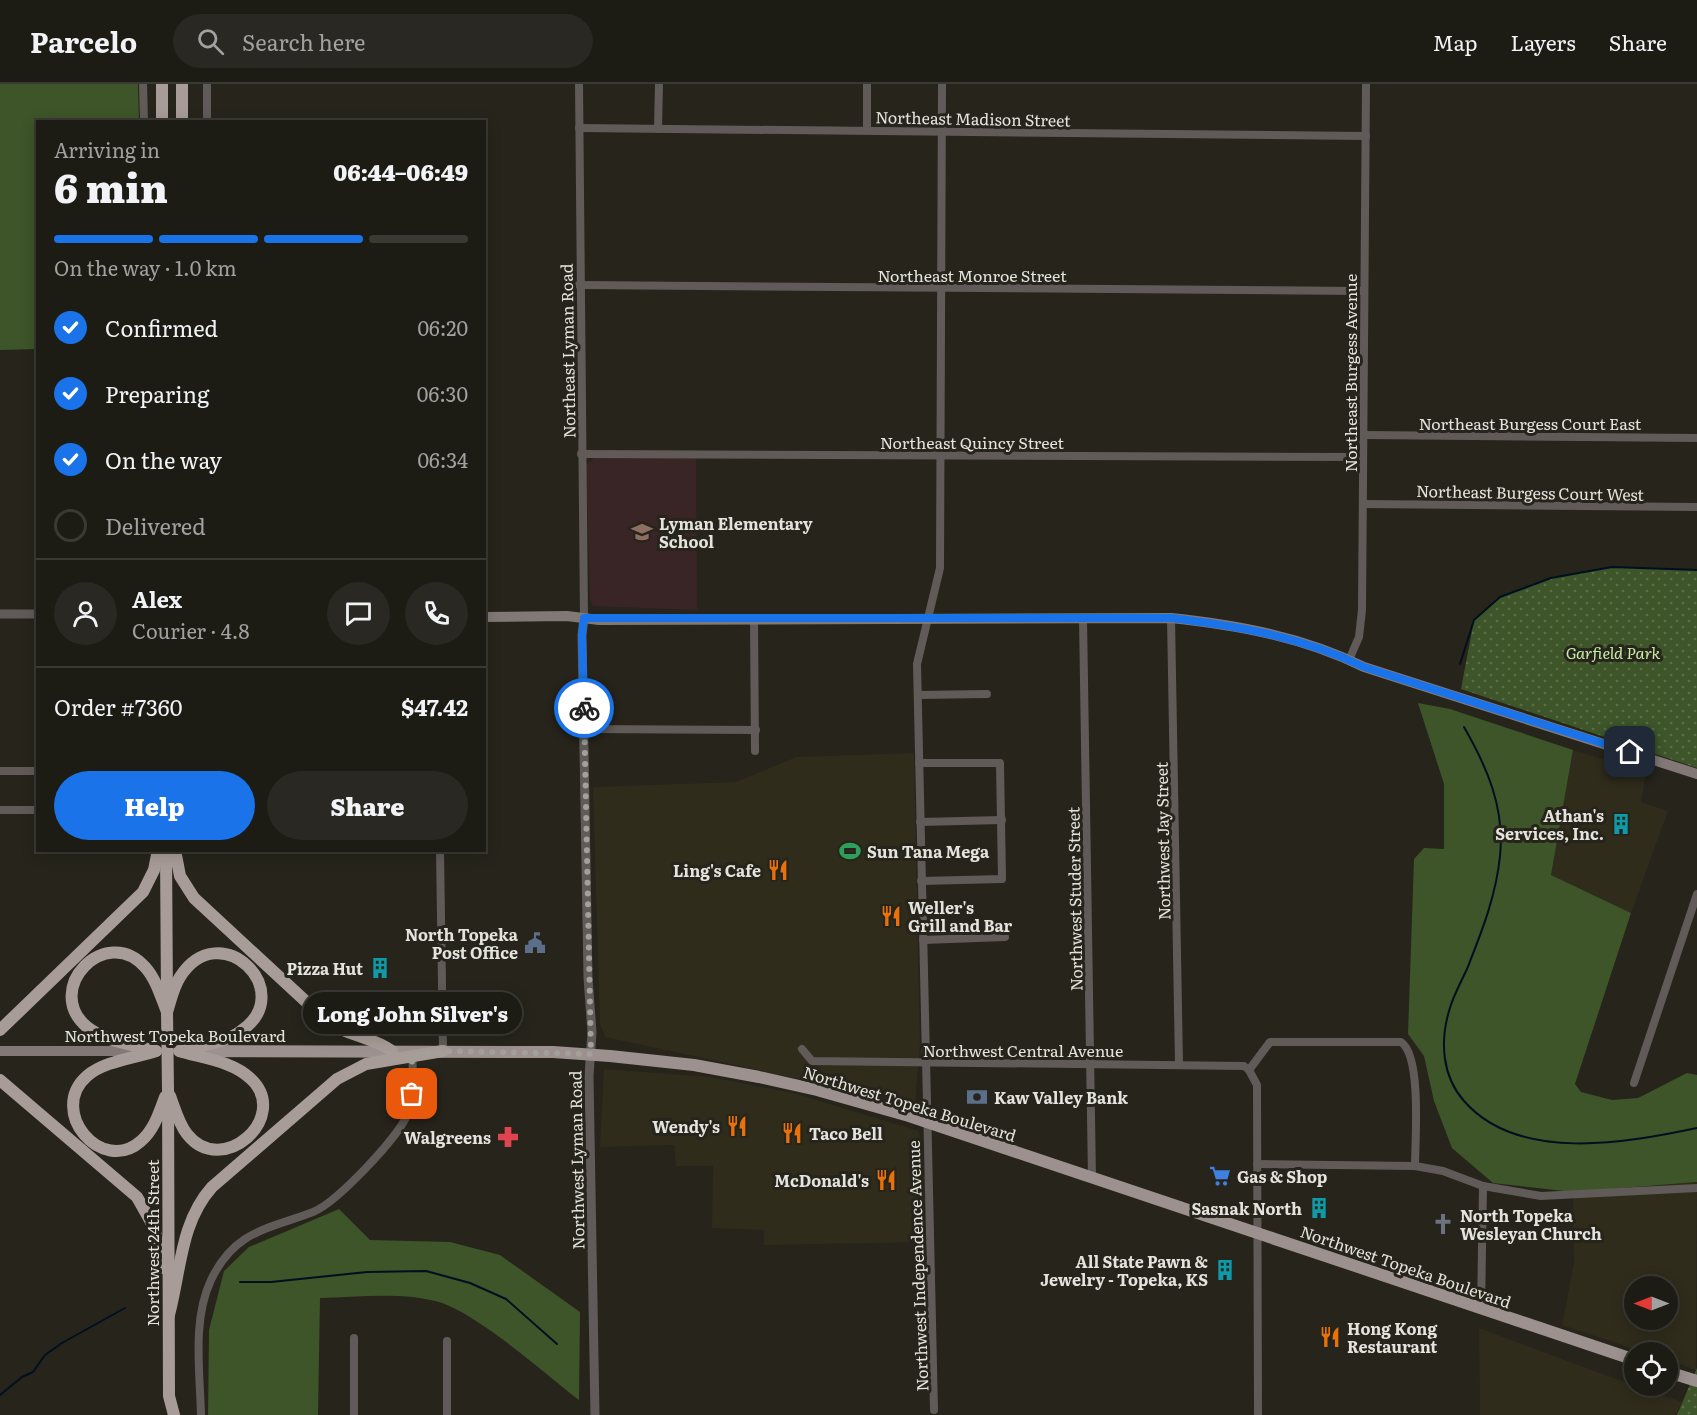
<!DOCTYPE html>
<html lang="en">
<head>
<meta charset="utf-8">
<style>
  body { margin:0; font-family:Literata,serif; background:#292822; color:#f1f3f6; height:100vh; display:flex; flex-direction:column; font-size:22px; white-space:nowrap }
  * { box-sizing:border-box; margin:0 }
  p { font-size:20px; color:#a0a1a0 }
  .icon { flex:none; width:33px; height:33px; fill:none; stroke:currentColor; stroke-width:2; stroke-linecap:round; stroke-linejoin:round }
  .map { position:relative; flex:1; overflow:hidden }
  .drawer { position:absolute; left:36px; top:36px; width:450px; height:732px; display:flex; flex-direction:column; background:#1c1b14; border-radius:0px; box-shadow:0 3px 15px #0003,0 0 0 2px #3a3934 }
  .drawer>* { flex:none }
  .needle { width:39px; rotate:270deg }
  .tools { position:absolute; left:1624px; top:1192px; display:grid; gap:12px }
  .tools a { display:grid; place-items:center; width:54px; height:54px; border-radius:50%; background:#1c1b14; box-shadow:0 3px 15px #0003,0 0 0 2px #3a3934; font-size:30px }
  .pin { position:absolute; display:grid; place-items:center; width:51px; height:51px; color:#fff; margin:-26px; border-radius:12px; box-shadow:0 3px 9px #0006 }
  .courier { position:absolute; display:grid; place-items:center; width:60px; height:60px; margin:-30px; border:4px solid #1a73e8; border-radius:50%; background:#fff; color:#222; box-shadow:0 2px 8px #0007 }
  .bubble { position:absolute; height:42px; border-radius:21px; background:#1c1b14; box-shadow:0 3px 15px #0003,0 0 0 2px #3a3934; font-size:20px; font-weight:800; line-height:42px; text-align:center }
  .head em { font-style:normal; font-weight:800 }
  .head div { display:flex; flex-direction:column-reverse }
  .head { display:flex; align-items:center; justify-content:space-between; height:102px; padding:0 18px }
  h1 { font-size:39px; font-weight:800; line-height:45px }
  .bar { display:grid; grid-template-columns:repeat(4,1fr); gap:9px 6px; align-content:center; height:72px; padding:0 18px }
  .bar i { height:8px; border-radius:4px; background:#3a3934 }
  .bar .current { background:#1a73e8 }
  .bar p { grid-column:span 4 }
  .line { display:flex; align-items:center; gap:15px; padding:0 18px; border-top:2px solid #3a3934 }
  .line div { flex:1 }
  .round { display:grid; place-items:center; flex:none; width:63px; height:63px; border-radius:32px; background:#292822 }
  ol { padding:0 18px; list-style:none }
  li { display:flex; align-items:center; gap:18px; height:66px }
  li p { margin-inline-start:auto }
  li .icon { padding:6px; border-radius:50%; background:#1a73e8; color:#fff; stroke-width:4 }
  li:last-child { color:#a0a1a0 }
  li i { width:33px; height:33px; border:3px solid #3a3934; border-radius:50% }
  .button { display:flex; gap:12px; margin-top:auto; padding:12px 18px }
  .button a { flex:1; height:69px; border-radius:36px; background:#1a73e8; color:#fff; font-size:24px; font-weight:800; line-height:69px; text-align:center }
  .button a+a { background:#292822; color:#f1f3f6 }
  header { display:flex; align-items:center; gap:36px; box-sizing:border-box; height:84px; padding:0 30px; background:#1c1b14; border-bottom:2px solid #3a3934 }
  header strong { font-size:28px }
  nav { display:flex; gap:33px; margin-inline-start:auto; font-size:21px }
  .search { width:420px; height:54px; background:#292822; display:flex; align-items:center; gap:15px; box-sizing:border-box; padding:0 21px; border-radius:33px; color:#a0a1a0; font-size:22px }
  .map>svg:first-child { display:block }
  .built { fill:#2f2c1c; fill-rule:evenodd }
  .education { fill:#392525 }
  .green { fill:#3d5529 }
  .park { fill:url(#park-dots) }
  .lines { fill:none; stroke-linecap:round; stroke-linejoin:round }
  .stream { stroke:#001020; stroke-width:2 }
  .minor { stroke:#605b59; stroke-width:8 }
  .tertiary { stroke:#605b59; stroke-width:9 }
  .secondary { stroke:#827977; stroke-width:10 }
  .primary { stroke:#9c918e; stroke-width:12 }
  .trunk { stroke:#a89c98; stroke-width:12 }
  .trunk-bridge { stroke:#a89c98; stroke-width:12 }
  .done { stroke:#a2a099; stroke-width:6; stroke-dasharray:0 10.8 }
  .route { stroke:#1a73e8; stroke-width:8 }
  .labels { text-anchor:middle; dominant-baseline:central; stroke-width:6; stroke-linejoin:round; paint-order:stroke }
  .street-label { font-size:16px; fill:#e4e3dd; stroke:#26241b }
  .poi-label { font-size:16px; font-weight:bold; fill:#e4e3dd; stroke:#26241b; text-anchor:end }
  .park-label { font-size:16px; font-style:italic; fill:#c5eea5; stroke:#26241b }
</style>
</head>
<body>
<header>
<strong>Parcelo</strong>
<div class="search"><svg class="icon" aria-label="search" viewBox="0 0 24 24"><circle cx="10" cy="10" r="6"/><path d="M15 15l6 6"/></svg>Search here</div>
<nav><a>Map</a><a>Layers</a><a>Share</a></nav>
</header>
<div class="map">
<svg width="1697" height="1331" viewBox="0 0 1697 1331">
  <defs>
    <pattern id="park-dots" width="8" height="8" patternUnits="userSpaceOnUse" patternTransform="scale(1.5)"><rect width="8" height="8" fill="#3d5529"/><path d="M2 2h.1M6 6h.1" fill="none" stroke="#596d48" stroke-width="1.8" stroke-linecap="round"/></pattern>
  </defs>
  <rect width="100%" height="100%" fill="#26241b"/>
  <g class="built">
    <polygon points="1573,666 1646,688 1641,718 1668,727 1631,829 1551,791"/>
    <polygon points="914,669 920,961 915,1020 605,953 600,940 593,703 736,698 796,673"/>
    <polygon points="604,985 710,993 793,1009 919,1047 926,1104 926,1158 764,1161 764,1146 712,1144 713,1082 676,1082 674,1061 600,1063"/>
    <path d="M1697,1098L1696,1286L1668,1276V1269H1646L1562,1241L1574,1179L1573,1108ZM1635,1203H1668V1236H1635Z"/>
    <polygon points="1479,1244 1635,1302 1682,1318 1676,1331 1480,1331"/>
  </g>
  <polygon class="education" points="594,374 696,374 697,526 593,522 590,515 586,381"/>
  <g class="green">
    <polygon points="0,0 138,0 139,37 38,38 37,265 0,266"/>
    <polygon points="1418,619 1450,625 1573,666 1551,791 1631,829 1575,1000 1581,1008 1612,1016 1638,1014 1687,989 1697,991 1697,1098 1573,1108 1493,1099 1452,1064 1434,1017 1424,972 1408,950 1414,775 1424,764 1444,765 1444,700"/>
    <path d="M339,1125L370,1156L450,1158L500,1171L580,1228L579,1316C545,1290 474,1226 435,1217C399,1208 357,1213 320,1214L318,1331H208L209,1246L224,1187L249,1163Z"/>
  </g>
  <g class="park">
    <polygon points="1612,483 1697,486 1697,684 1461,605 1474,536 1500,513 1551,494"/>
    <polygon points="1697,1284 1697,1331 1677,1331"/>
  </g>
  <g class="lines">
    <g class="stream">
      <polyline points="1460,580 1474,536 1500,513 1551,494 1612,483 1697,486"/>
      <path d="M1464,643C1487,683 1505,724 1500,772C1496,812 1482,847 1467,885C1461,898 1453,912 1449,927C1440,958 1442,992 1464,1017C1518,1079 1626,1059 1697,1044"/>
      <polyline points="240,1198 271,1198 367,1188 426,1187 470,1199 506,1215 557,1260"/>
      <polyline points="0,1311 22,1293 33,1288 45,1271 62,1259 125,1224"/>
    </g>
    <g class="minor">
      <polyline points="143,0 144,38"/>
      <polyline points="207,0 207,38"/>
      <polyline points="579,0 584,534"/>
      <polyline points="579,44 1366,52"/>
      <polyline points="658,45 659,0"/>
      <polyline points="867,46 867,0"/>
      <polyline points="579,201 1364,207"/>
      <polyline points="1364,351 1697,354"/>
      <polyline points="581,370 1363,373"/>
      <polyline points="1363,420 1697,423"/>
      <polyline points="754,534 755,667"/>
      <polyline points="1171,534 1179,980"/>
      <polyline points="1083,535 1092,1094"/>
      <polyline points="1349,576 1359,553 1362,526 1366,0"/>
      <polyline points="918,611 987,610"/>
      <polyline points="585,645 756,646"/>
      <polyline points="919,679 1000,679 1002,795 921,797"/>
      <polyline points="0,687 38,687"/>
      <polyline points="0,726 38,726"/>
      <polyline points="920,738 1002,736"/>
      <polyline points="440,766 443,967"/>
      <polyline points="923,856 1005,853"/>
      <polyline points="802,965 812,977 1244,982 1249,986"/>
      <polyline points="1249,986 1257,1001 1258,1331"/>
      <path d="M1249,986L1270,958H1401C1422,972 1415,1057 1415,1082"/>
      <polyline points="1634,999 1697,810"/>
      <polyline points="1257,1080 1415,1082 1443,1087 1483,1102 1541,1112 1697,1104"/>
      <polyline points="1481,1225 1483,1102"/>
      <polyline points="354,1254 354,1331"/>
      <polyline points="934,1326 917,580 940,484 942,0"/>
      <path d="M201,1331C200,1288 192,1236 211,1196C235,1146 269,1145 313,1128C336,1119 398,1054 407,1031C415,1010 413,990 412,968"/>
      <polyline points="447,1331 447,1257"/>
    </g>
    <g class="tertiary">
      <polyline points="0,530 38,530"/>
      <polyline points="584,534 582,551 588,894 592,948 589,992 595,1331"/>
    </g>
    <g class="secondary">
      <path d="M484,533L567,532L599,536L1171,534C1238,541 1303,553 1364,583L1697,690"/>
      <polyline points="0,967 144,967"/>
    </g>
    <g class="primary">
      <polyline points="189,967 553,968 610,972 694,981 759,993 817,1006 909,1032 1635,1276"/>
      <polyline points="1668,1288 1697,1297"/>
    </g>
    <g class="trunk">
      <polyline points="162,0 162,38"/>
      <polyline points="182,0 182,38"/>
      <polyline points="166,766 167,915"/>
      <path d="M175,766L180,792L194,814L328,938C348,952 373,953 392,967"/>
      <path d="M167,928C171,916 173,904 180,893C220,830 299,908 241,947C225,959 199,962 180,967"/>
      <polyline points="0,946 143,808 154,786 158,766"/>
      <path d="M156,967C135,961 104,957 87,943C42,905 106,839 145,883C156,895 161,913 167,928"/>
      <path d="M156,967C135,974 104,977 87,992C47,1027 102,1092 141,1057C154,1046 159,1029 165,1013"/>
      <polyline points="0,996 137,1113 155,1145 163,1184"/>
      <polyline points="168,1006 169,1312 174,1331"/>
      <path d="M170,1012C175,1025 179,1040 187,1050C222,1095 291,1033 251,995C233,977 202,974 179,967"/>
      <path d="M169,1231C181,1186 180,1139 212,1103L337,995L366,980L443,967"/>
    </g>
    <polyline class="trunk-bridge" points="167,928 168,1006"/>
  </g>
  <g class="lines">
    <polyline class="done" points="412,1010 412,972 443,967 591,970 584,624"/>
    <path class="route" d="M584,624L582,551L584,534H1171C1238,542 1302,553 1364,583L1630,668"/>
  </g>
  <defs>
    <symbol id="school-bare" viewBox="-9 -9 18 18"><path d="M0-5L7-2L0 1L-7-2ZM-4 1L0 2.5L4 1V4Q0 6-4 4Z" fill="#8d6e63" stroke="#26241b" stroke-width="2.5" paint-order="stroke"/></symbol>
    <symbol id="building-bare" viewBox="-9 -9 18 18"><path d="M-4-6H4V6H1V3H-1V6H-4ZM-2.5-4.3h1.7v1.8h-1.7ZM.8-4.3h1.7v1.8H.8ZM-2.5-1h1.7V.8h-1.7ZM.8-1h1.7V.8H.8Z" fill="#0f9aa8" stroke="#26241b" stroke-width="2.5" paint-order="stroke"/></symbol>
    <symbol id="stadium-bare" viewBox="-9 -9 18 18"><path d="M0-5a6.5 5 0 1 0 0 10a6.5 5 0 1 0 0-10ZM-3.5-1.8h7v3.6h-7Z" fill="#2e9e5b" stroke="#26241b" stroke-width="2.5" paint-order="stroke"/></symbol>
    <symbol id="restaurant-bare" viewBox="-9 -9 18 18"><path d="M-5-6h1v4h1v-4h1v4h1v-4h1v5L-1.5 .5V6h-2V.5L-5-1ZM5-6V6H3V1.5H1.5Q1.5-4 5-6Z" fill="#e8710a" stroke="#26241b" stroke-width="2.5" paint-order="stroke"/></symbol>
    <symbol id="civic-bare" viewBox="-9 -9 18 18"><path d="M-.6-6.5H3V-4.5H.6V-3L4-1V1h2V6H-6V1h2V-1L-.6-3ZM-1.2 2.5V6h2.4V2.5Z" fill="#5c6f8a" stroke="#26241b" stroke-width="2.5" paint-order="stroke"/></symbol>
    <symbol id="bank-bare" viewBox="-9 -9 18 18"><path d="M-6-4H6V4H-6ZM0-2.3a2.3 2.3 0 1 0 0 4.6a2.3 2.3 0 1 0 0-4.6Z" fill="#5c6f8a" stroke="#26241b" stroke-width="2.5" paint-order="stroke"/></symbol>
    <symbol id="pharmacy-bare" viewBox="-9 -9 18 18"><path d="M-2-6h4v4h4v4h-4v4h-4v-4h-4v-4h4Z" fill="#e0444e" stroke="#26241b" stroke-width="2.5" paint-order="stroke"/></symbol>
    <symbol id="supermarket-bare" viewBox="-9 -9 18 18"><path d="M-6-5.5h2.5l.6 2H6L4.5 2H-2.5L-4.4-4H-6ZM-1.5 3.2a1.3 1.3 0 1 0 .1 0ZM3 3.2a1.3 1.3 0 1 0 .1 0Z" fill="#3f7fe0" stroke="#26241b" stroke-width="2.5" paint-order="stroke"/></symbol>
    <symbol id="church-bare" viewBox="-9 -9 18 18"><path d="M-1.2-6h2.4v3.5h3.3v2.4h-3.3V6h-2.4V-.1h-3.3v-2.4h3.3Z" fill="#6b7280" stroke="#26241b" stroke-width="2.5" paint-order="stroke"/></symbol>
  </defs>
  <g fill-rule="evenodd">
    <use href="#school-bare" x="627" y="433" width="30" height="30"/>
    <use href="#building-bare" x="1606" y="725" width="30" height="30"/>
    <use href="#stadium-bare" x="835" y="752" width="30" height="30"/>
    <use href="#restaurant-bare" x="763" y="771" width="30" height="30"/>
    <use href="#restaurant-bare" x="876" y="817" width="30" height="30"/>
    <use href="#civic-bare" x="520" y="844" width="30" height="30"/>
    <use href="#building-bare" x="365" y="869" width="30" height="30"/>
    <use href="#bank-bare" x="962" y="998" width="30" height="30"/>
    <use href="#restaurant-bare" x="722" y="1027" width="30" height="30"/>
    <use href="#restaurant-bare" x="777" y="1034" width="30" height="30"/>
    <use href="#pharmacy-bare" x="493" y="1038" width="30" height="30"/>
    <use href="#supermarket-bare" x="1205" y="1077" width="30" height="30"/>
    <use href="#restaurant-bare" x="871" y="1081" width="30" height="30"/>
    <use href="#building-bare" x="1304" y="1109" width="30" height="30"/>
    <use href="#church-bare" x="1428" y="1125" width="30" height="30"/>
    <use href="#building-bare" x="1210" y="1171" width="30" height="30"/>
    <use href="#restaurant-bare" x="1315" y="1238" width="30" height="30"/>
  </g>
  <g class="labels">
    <g class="street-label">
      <text transform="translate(973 34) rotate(1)">Northeast Madison Street</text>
      <text x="972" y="191">Northeast Monroe Street</text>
      <text transform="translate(567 267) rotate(-91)">Northeast Lyman Road</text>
      <text transform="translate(1350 289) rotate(-90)">Northeast Burgess Avenue</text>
      <text x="1530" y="339">Northeast Burgess Court East</text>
      <text x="972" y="358">Northeast Quincy Street</text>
      <text transform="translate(1530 408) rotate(1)">Northeast Burgess Court West</text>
      <text transform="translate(1162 757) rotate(-91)">Northwest Jay Street</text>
      <text transform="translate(1074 815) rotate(-91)">Northwest Studer Street</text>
      <text x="175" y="951">Northwest Topeka Boulevard</text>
      <text x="1023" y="966">Northwest Central Avenue</text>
      <text transform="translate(910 1019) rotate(17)">Northwest Topeka Boulevard</text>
      <text transform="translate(576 1076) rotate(-91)">Northwest Lyman Road</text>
      <text transform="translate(152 1159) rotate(-90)">Northwest 24th Street</text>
      <text transform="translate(917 1182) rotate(-92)">Northwest Independence Avenue</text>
      <text transform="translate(1406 1182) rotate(19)">Northwest Topeka Boulevard</text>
    </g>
    <g class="poi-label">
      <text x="659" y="439" text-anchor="start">Lyman Elementary<tspan x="659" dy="18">School</tspan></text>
      <text x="1604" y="731">Athan's<tspan x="1604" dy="18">Services, Inc.</tspan></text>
      <text x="867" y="767" text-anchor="start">Sun Tana Mega</text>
      <text x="761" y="786">Ling's Cafe</text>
      <text x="908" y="823" text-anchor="start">Weller's<tspan x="908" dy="18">Grill and Bar</tspan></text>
      <text x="518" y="850">North Topeka<tspan x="518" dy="18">Post Office</tspan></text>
      <text x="363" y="884">Pizza Hut</text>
      <text x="994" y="1013" text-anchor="start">Kaw Valley Bank</text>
      <text x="720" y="1042">Wendy's</text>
      <text x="809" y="1049" text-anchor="start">Taco Bell</text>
      <text x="491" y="1053">Walgreens</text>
      <text x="1237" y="1092" text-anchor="start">Gas &amp; Shop</text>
      <text x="869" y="1096">McDonald's</text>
      <text x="1302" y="1124">Sasnak North</text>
      <text x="1460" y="1131" text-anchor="start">North Topeka<tspan x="1460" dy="18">Wesleyan Church</tspan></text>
      <text x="1208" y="1177">All State Pawn &amp;<tspan x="1208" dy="18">Jewelry - Topeka, KS</tspan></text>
      <text x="1347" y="1244" text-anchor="start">Hong Kong<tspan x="1347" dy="18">Restaurant</tspan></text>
    </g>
    <g class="park-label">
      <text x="1613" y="568">Garfield Park</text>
    </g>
  </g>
</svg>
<div class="tools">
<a><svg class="needle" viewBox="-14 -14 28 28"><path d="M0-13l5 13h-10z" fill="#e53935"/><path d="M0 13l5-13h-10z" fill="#a0a1a0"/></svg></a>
<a><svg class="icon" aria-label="locate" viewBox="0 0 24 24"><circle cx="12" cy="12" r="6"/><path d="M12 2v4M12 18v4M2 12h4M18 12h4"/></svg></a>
</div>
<div class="pin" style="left:412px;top:1010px;background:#ea580c"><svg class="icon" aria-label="bag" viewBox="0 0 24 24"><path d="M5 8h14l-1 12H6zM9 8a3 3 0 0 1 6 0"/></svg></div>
<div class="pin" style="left:1630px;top:668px;background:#1f2937"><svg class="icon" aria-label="home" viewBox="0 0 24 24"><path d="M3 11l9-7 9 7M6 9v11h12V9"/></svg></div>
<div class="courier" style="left:584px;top:624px"><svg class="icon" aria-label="bike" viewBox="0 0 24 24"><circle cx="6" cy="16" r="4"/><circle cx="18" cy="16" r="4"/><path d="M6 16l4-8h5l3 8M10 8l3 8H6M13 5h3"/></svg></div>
<div class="bubble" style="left:303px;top:908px;width:219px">Long John Silver's</div>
<section class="drawer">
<div class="head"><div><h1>6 min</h1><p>Arriving in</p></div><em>06:44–06:49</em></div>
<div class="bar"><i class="current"></i><i class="current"></i><i class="current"></i><i></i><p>On the way · 1.0 km</p></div>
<ol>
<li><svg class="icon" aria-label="check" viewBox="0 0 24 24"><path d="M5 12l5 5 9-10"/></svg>Confirmed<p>06:20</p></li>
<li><svg class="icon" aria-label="check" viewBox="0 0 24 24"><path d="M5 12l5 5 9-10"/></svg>Preparing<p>06:30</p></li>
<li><svg class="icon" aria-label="check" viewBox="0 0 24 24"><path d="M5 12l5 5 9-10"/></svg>On the way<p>06:34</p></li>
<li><i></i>Delivered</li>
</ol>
<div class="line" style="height:108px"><a class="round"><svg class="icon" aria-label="person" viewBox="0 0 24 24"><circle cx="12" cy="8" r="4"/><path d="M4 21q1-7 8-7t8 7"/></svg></a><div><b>Alex</b><p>Courier · 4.8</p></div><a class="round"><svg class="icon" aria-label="chat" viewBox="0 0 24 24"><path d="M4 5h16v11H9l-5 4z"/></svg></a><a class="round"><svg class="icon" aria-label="phone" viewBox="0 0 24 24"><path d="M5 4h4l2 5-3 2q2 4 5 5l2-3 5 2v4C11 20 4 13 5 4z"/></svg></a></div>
<div class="line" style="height:78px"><div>Order #7360</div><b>$47.42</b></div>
<div class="button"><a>Help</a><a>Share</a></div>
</section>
</div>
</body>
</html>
